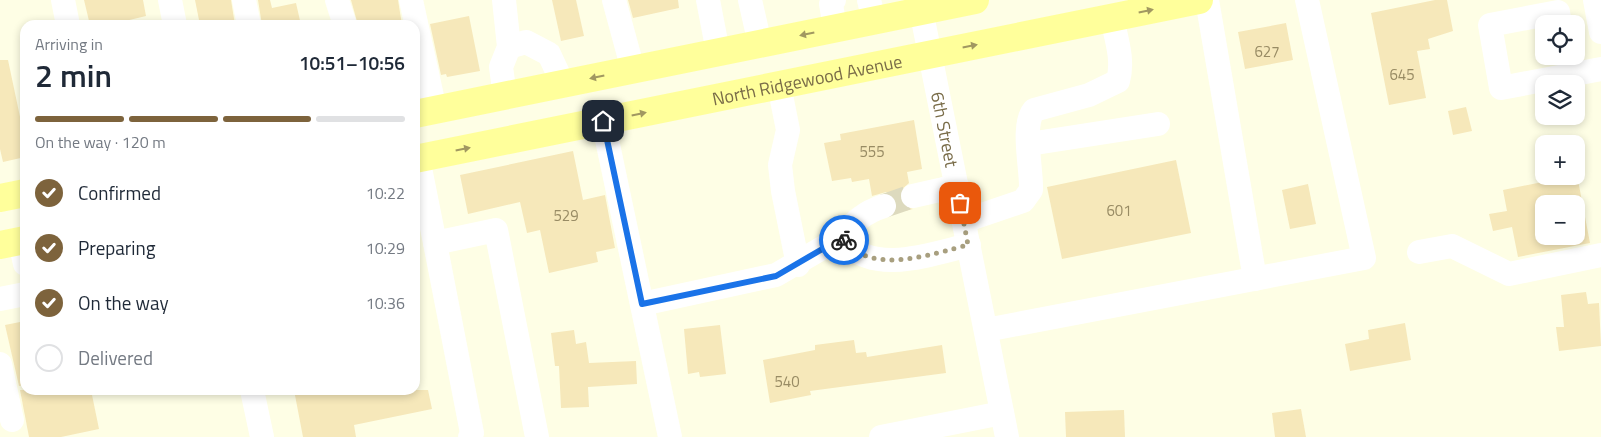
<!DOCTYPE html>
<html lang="en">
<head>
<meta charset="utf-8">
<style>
  body { margin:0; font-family:"Titillium Web",sans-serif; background:#f2f2f3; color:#1f2937; height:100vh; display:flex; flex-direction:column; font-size:19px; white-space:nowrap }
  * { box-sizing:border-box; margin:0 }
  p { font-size:16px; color:#747a83 }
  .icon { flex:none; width:28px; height:28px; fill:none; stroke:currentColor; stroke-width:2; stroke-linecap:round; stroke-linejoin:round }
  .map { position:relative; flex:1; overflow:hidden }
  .sheet { position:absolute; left:20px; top:20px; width:400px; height:375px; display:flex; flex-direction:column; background:#fff; border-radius:15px; box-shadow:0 2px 8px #0003 }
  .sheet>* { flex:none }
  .controls { position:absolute; left:1535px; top:15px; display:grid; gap:10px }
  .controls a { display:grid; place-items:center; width:50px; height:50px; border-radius:10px; background:#fff; box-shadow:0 2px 8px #0003; font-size:25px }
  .pin { position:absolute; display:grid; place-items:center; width:42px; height:42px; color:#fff; margin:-21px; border-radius:10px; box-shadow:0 2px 8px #0006 }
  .courier { position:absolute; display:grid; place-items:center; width:50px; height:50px; margin:-25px; border:4px solid #1a73e8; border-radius:50%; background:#fff; color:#222; box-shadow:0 1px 6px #0007 }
  .headline em { font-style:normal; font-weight:600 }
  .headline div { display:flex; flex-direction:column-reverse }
  .headline { display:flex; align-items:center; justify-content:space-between; height:85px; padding:0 15px }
  h1 { font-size:32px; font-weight:600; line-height:38px }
  .bar { display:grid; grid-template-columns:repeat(4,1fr); gap:8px 5px; align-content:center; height:60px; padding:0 15px }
  .bar i { height:6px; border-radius:4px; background:#e0e1e3 }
  .bar .active { background:#7d633c }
  .bar p { grid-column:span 4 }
  ol { padding:0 15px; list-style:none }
  li { display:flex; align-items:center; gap:15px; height:55px }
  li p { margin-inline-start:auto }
  li .icon { padding:5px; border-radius:50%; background:#7d633c; color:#fff; stroke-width:4 }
  li:last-child { color:#747a83 }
  li i { width:28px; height:28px; border:2px solid #e0e1e3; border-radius:50% }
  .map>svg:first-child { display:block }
  .building { fill:#f6e8ba; fill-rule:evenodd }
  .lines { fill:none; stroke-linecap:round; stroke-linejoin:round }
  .minor-tunnel { stroke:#dddabe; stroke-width:24; stroke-dasharray:24 12; stroke-linecap:butt }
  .minor { stroke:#fff; stroke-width:24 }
  .major { stroke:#ffff9b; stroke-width:28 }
  .oneway { fill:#a19861 }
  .done { stroke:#a89f7f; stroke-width:5; stroke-dasharray:0 9 }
  .route { stroke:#1a73e8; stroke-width:6 }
  .labels { text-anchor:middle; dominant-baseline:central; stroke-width:4.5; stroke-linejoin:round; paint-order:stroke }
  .number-label { font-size:15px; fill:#988b64 }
  .street-label { font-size:18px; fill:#796c48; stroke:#ffffed }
</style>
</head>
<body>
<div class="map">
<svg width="1601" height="437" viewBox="0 0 1601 437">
  <rect width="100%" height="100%" fill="#fefee5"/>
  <g class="building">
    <polygon points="84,0 143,0 146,16 121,22 121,25 90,25"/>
    <polygon points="195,0 231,0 235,25 200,25"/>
    <polygon points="258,0 270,0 272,8 296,3 301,25 262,25"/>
    <polygon points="351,0 398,0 402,25 358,25"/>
    <polygon points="552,0 576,0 584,36 561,41"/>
    <polygon points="628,0 678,0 679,8 633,18"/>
    <polygon points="1435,0 1447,0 1453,31 1428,39 1430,49 1417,51 1426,98 1389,105 1371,13"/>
    <polygon points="469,16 480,71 447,77 446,74 441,75 430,24"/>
    <polygon points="1286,23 1293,60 1245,69 1238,32"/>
    <polygon points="0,60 8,60 23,131 25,132 25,157 3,162 0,149"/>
    <polygon points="1466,107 1472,131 1453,135 1448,111"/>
    <polygon points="914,120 922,169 907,172 909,183 900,191 900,199 903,206 913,209 896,213 897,202 893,196 886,192 872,196 869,179 852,182 851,178 832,181 824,143 841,140 840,134"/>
    <polygon points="573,151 583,200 605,195 615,248 596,252 598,262 549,273 540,230 527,233 520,202 468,214 460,175"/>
    <polygon points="1176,160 1191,233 1062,259 1047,187"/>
    <path d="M1577,175L1590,243L1518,257L1512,227L1493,231L1489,214L1507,211L1503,190ZM1544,204H1576V236H1544Z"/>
    <polygon points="1308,184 1316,224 1290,229 1282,190"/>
    <polygon points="1586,292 1588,304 1599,303 1601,346 1559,351 1556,327 1564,327 1561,295"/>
    <polygon points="25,321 25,385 19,386 5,325"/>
    <polygon points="1405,323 1411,360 1350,371 1345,344 1369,339 1368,330"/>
    <polygon points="720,325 726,374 700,377 699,372 688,374 684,329"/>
    <polygon points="574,330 576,344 586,342 589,363 636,361 637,384 588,387 589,407 561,408 559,366 555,366 551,333"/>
    <polygon points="854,340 856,353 866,352 867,357 942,345 946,373 810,391 811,395 770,403 763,360 815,350 815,345"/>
    <polygon points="20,390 91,390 99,429 61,437 29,437"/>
    <polygon points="294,390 428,390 432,409 354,425 356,437 303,437"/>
    <polygon points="1301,409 1306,437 1275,437 1272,413"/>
    <polygon points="1124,410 1125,437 1066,437 1065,412"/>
  </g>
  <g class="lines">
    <polyline class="minor-tunnel" points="884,206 913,196"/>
    <g class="minor">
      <polyline points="63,0 68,25"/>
      <polyline points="170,0 175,25"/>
      <polyline points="244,0 249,25"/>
      <polyline points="337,0 345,25"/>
      <polyline points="411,0 435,110"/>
      <polyline points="504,0 509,47 501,67 505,96"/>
      <polyline points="614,0 633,70"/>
      <polyline points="708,0 718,52"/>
      <polyline points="750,0 760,44"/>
      <polyline points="834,0 831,4 835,28"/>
      <polyline points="869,0 874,20"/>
      <path id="s1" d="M919,0L1007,437"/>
      <polyline points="1207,0 1255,279"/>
      <polyline points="1595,0 1601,32"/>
      <polyline points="1560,24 1558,12 1490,25 1501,88 1601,69"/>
      <polyline points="509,47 526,42 549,54 563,84"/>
      <polyline points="779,85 788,130 780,165 783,191 798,265"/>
      <polyline points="603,121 670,437"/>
      <polyline points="1029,144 1158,124"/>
      <polyline points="418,158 435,243 496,230 537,437"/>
      <polyline points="913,196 957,186"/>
      <path d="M964,221L1023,201L1031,190C1032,170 1021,125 1034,110L1089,95L1118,81C1124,60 1116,38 1112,18"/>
      <path d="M844,240C848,223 868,211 884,206"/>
      <polyline points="20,241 25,264"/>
      <polyline points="435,243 472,433 470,437"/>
      <polyline points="1419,252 1452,246 1509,274 1601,255"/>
      <polyline points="0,299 25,294"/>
      <path d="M642,304L776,275L824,247L844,240C872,276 931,254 969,245"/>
      <polyline points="986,330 1364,258 1307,0"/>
      <polyline points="0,364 12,420"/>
      <polyline points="252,390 262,437"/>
      <polyline points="881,437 1002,413"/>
    </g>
    <g class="major">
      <polyline points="415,114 975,0"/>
      <path id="s2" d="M415,159L1199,0"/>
      <polyline points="0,198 25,193"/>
      <polyline points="0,245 25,240"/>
    </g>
  </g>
  <defs><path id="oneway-solid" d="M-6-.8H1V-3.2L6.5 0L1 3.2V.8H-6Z" transform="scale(1.25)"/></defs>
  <g class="oneway">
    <use href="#oneway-solid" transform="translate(1146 11) rotate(-12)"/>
    <use href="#oneway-solid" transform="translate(807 34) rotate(168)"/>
    <use href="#oneway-solid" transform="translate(970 46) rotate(-11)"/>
    <use href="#oneway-solid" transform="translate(597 77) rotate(168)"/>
    <use href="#oneway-solid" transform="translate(639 114) rotate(-12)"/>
    <use href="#oneway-solid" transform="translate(463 149) rotate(-11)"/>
  </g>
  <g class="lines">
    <path class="done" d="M844,240C871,276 932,254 968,245L960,203"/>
    <polyline class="route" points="603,121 642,304 776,276 824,248 844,240"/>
  </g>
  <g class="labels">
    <g class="number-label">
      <text x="1267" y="51">627</text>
      <text x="1402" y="74">645</text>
      <text x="872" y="151">555</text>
      <text x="1119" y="210">601</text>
      <text x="566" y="215">529</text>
      <text x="787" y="381">540</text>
    </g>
    <g class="street-label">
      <text stroke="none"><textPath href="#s2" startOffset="400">North Ridgewood Avenue</textPath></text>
      <text stroke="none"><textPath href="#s1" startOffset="132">6th Street</textPath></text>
    </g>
  </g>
</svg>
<div class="controls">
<a><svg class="icon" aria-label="locate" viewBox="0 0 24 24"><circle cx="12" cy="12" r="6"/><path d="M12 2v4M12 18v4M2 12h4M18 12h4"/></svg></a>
<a><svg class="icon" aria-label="layers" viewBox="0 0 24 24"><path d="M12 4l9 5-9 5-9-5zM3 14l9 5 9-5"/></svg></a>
<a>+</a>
<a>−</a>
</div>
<div class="pin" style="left:960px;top:203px;background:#ea580c"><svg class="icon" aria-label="bag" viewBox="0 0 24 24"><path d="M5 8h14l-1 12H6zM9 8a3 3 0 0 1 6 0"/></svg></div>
<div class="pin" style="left:603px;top:121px;background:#1f2937"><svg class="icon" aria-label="home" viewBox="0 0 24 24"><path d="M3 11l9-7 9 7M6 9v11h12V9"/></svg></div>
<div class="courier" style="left:844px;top:240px"><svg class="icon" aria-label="bike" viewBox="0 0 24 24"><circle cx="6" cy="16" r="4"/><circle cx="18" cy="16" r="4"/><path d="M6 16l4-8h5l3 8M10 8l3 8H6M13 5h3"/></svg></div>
<section class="sheet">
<div class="headline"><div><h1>2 min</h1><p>Arriving in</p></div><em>10:51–10:56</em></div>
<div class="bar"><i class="active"></i><i class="active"></i><i class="active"></i><i></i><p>On the way · 120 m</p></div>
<ol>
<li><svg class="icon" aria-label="check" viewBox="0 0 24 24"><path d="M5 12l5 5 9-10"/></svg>Confirmed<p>10:22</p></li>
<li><svg class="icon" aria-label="check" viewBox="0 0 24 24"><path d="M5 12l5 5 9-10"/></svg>Preparing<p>10:29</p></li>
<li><svg class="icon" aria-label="check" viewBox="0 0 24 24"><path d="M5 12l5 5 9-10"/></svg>On the way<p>10:36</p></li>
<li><i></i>Delivered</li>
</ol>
</section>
</div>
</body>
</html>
